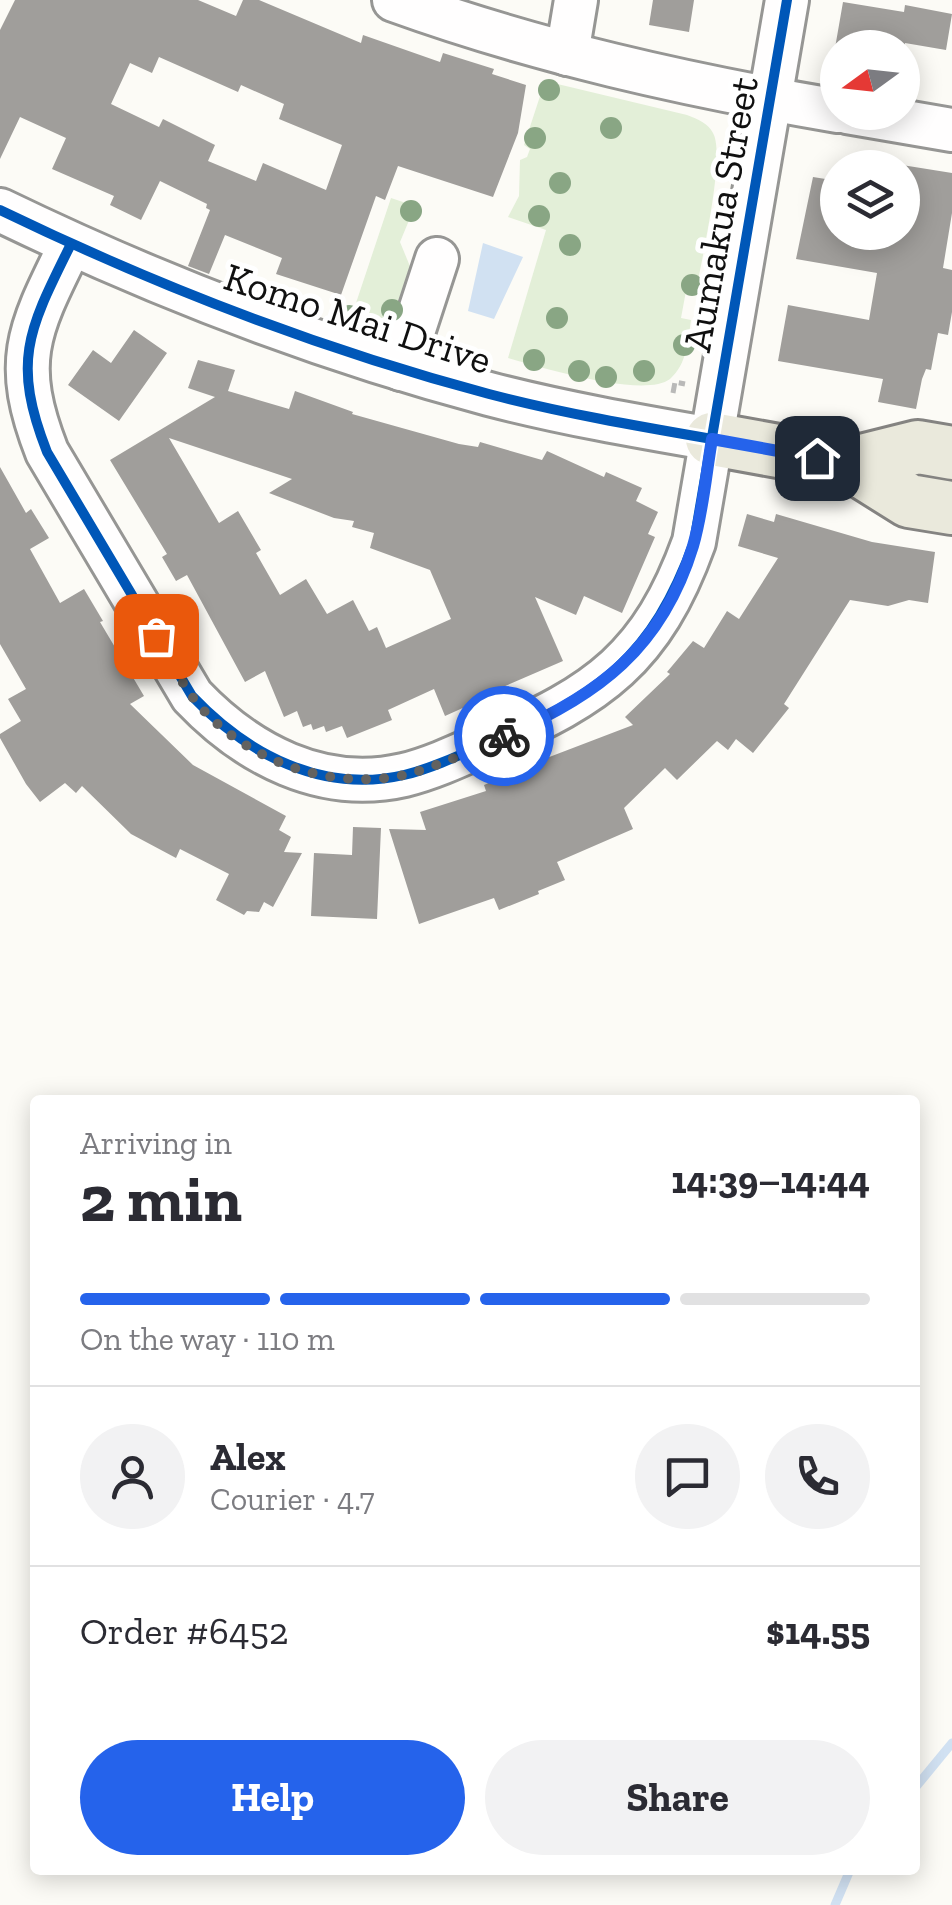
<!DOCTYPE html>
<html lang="en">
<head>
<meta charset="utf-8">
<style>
  body { margin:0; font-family:"Zilla Slab",serif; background:#f2f2f3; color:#2b2b33; height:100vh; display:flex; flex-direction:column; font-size:38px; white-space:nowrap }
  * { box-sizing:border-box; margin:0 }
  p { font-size:32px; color:#7c7c81 }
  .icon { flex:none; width:55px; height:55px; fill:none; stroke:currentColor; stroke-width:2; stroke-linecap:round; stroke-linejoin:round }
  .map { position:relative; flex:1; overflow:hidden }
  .side { position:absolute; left:30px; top:1095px; width:890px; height:780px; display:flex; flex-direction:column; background:#fff; border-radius:10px; box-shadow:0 5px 25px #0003 }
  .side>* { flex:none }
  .needle { width:65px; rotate:255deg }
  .controls { position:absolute; left:820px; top:30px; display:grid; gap:20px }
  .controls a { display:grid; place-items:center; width:100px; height:100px; border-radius:50%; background:#fff; box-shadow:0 5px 25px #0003; font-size:50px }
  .pin { position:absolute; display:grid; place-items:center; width:85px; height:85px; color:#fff; margin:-42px; border-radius:20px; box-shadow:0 5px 15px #0006 }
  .courier { position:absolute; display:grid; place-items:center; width:100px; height:100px; margin:-50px; border:8px solid #2563eb; border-radius:50%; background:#fff; color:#222; box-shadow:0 2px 12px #0007 }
  .overview em { font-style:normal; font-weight:700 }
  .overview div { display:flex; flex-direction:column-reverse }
  .overview { display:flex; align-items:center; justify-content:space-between; height:170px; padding:0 50px }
  h1 { font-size:65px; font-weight:700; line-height:75px }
  .bar { display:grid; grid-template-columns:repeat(4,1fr); gap:15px 10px; align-content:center; height:120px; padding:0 50px }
  .bar i { height:12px; border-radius:8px; background:#e1e1e2 }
  .bar .active { background:#2563eb }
  .bar p { grid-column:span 4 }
  .line { display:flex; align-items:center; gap:25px; padding:0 50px; border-top:2px solid #e1e1e2 }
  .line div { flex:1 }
  .round { display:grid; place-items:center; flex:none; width:105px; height:105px; border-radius:52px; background:#f2f2f3 }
  .button { display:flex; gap:20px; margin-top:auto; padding:20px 50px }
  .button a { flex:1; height:115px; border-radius:60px; background:#2563eb; color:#fff; font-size:40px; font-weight:700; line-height:115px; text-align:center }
  .button a+a { background:#f2f2f3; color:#2b2b33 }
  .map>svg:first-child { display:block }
  .green { fill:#e3efd8 }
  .water { fill:#d1e1f2 }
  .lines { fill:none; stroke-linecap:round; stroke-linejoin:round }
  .stream { stroke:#d1e1f2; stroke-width:9 }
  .building { fill:#a09e9b; fill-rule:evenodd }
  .minor-casing { stroke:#969694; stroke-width:48 }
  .major-casing { stroke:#848381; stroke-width:58 }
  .path { stroke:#b9b9b8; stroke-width:5; stroke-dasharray:10 5; stroke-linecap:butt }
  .minor { stroke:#fffefe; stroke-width:42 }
  .major { stroke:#eae9dc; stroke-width:52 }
  .cycleway-casing { stroke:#fff; stroke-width:16 }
  .cycleway { stroke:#0057b8; stroke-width:10 }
  .tree { fill:#89a684 }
  .done { stroke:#636260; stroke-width:10; stroke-dasharray:0 18 }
  .route { stroke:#2563eb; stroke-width:12 }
  .labels { text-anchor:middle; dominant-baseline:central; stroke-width:10; stroke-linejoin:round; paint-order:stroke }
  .street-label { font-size:40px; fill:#101010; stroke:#fff }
</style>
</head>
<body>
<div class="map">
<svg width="952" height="1905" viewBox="0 0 952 1905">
  <rect width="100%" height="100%" fill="#fcfbf6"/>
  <g class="green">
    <path d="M545,81L687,115C697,119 708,123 713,133C726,156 701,261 696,292L686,291L681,318L691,320C688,341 687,364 670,379C644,399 540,367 508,358L546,230L508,217L519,196L520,160L527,157L530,149L524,145Z"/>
    <polygon points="391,198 415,206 400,242 416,281 401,327 353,312"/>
  </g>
  <polygon class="water" points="483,243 523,257 494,319 468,311"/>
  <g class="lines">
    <g class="stream">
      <polyline points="915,1788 952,1743"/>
      <polyline points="835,1905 850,1870"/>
    </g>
  </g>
  <g class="building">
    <path d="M15,0H198L236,16L243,0H259L361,43L363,35L440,62L443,53L494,69L492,74L526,85L518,133L493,197L398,166L385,200L376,196L341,295L276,274L282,258L225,235L209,274L188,266L210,210L206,208L207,204L160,181L141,220L110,205L114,196L52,169L66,138L20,117L0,159V30ZM159,57L238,92L241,85L284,104L279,119L342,145L326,190L263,163L256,181L208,161L215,145L163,119L159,127L111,104L130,63L152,73Z"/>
    <polygon points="653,0 694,0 689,32 649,25"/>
    <polygon points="843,2 904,12 905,5 952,14 946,50 905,43 905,48 835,48"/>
    <polygon points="902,165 952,173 952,213 943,268 952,270 952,312 948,335 938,333 931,370 926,369 922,379 916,409 878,402 883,379 778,361 788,305 869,320 877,273 796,259 813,177 838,181 838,232 902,232"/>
    <polygon points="134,330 167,353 119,421 68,385 93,350 111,363"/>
    <path d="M198,360L235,370L228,391L289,409L295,391L353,412L352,414L459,444L478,447L480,442L542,460L547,451L604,477L606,472L642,488L636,501L658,512L648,534L655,537L622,613L584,596L576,615L535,597L563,661L475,699L476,702L445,716L434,689L388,710L392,720L347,738L342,726L326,732L324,726L313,730L311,724L303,727L297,711L284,717L265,671L245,682L187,575L176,581L162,557L167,554L110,460L215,397L188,388ZM169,438L292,479L269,493L334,518L354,521L352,527L374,533L370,548L430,570L451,619L386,648L377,627L369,631L353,600L327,614L306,579L280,595L256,553L261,550L238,511L219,523Z"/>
    <polygon points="0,467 26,513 31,509 49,538 30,549 60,603 84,589 103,621 100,622 144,696 130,704 193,765 286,816 279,830 291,837 284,852 302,853 273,907 264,902 259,912 247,911 244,915 216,900 229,874 180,849 176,858 131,834 82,786 76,793 65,783 40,802 26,784 0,738 0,734 21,721 8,699 26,689 0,644"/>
    <polygon points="747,514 774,522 776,514 872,542 935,552 928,603 909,600 888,606 850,600 784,704 789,708 753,753 736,739 728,750 717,741 677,780 665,768 624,808 633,829 557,862 565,880 538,891 539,894 499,910 494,898 419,924 389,829 426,830 420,812 486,791 484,785 531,764 633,725 625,717 670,674 667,672 693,641 704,648 727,611 739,619 778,558 738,546"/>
    <polygon points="353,827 381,828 377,919 311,916 314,853 352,855"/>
  </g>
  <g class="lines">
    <defs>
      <g id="minor">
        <path d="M394,0C538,52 686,85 838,111"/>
        <polyline points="567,54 576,0"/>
        <polyline points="847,112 952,130"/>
        <path d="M0,210C157,286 320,349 489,394C562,413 637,426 712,439"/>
        <path d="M71,244C29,329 11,360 47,452L192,696C247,754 322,794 404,775C433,768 462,754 489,742C599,695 652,658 694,542L787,0"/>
        <polyline points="401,369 437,259"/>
      </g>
      <g id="major">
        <polyline points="712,439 850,464 909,501 952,508"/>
        <polyline points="850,464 918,447 952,453"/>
      </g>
    </defs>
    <use href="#minor" class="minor-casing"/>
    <use href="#major" class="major-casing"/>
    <polyline class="path" points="673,393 675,382 685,384"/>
    <use href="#minor" class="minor"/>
    <use href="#major" class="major"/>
    <defs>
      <g id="cycleway">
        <path d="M0,210C157,286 320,349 489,394C562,413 637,426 712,439"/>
        <path d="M71,244C29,329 11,360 47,452L192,696C247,754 322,794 404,775C433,768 462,754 489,742C599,695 652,658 694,542L787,0"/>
      </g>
    </defs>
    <use href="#cycleway" class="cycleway-casing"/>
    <use href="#cycleway" class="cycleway"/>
  </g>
  <g class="tree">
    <circle cx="549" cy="90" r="11"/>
    <circle cx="611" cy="128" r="11"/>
    <circle cx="535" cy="138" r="11"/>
    <circle cx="560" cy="183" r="11"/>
    <circle cx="411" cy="211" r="11"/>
    <circle cx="539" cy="216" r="11"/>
    <circle cx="570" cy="245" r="11"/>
    <circle cx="692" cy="285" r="11"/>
    <circle cx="392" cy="310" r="11"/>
    <circle cx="349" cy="316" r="11"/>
    <circle cx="557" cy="318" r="11"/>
    <circle cx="684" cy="345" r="11"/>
    <circle cx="534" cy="360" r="11"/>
    <circle cx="579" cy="371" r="11"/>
    <circle cx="644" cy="371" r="11"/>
    <circle cx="606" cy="377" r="11"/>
  </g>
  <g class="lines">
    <path class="done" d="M156,636C168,655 178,677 191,695C237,758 328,792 404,775C438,767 472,750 504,736"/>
    <path class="route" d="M504,736C598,696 662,648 693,546C703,512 706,474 712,439L817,458"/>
  </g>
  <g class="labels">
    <g class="street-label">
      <text transform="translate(720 214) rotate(-80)">Aumakua Street</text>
      <text transform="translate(358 318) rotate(18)">Komo Mai Drive</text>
    </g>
  </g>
</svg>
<div class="controls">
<a><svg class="needle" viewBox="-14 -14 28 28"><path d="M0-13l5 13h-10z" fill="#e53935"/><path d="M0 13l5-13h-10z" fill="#7c7c81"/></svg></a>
<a><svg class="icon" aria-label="layers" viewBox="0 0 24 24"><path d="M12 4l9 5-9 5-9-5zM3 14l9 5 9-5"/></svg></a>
</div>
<div class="pin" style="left:156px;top:636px;background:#ea580c"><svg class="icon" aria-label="bag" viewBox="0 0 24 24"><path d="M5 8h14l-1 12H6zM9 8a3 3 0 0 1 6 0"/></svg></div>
<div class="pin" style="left:817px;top:458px;background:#1f2937"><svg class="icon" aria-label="home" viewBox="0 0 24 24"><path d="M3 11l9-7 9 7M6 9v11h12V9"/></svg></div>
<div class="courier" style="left:504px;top:736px"><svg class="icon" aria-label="bike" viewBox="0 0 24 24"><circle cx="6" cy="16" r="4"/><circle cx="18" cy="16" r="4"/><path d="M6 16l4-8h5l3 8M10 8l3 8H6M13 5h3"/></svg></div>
<section class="side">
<div class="overview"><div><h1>2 min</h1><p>Arriving in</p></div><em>14:39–14:44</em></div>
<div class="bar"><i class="active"></i><i class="active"></i><i class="active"></i><i></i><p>On the way · 110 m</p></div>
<div class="line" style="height:180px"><a class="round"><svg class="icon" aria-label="person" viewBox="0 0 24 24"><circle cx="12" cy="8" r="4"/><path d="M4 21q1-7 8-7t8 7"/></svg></a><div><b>Alex</b><p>Courier · 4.7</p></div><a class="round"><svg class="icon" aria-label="chat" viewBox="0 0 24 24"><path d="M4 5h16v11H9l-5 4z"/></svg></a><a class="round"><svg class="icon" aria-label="phone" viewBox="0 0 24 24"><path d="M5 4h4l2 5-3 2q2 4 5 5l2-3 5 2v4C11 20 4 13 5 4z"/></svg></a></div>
<div class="line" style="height:130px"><div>Order #6452</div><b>$14.55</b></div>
<div class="button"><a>Help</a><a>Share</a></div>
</section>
</div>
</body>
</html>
